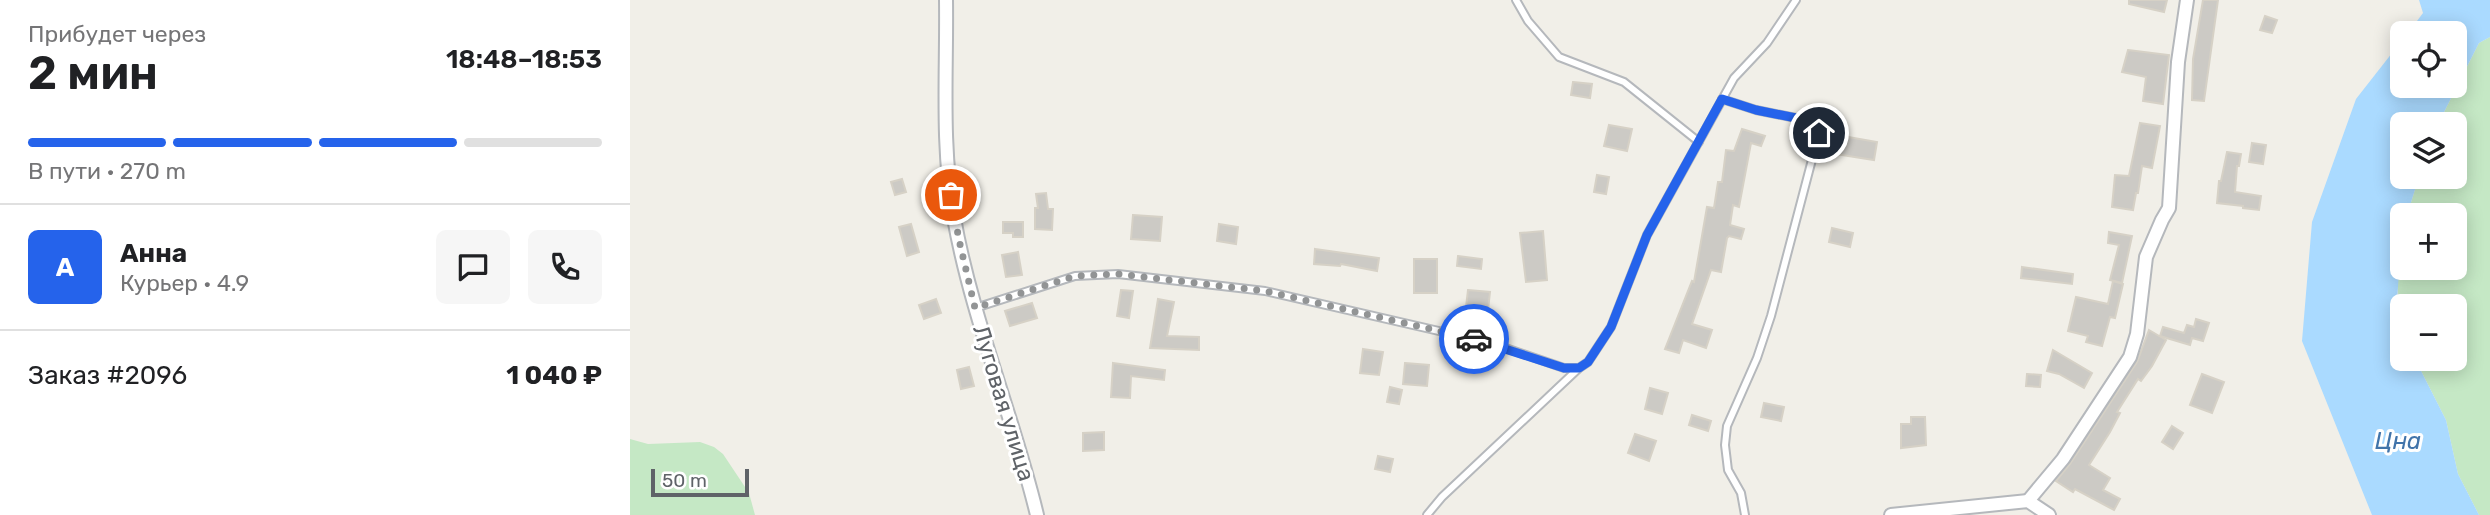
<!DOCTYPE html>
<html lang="ru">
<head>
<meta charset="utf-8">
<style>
  body { margin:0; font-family:Rubik,sans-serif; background:#f6f6f6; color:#202124; height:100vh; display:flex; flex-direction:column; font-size:26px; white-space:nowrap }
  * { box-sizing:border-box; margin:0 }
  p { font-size:23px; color:#757577 }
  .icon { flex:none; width:38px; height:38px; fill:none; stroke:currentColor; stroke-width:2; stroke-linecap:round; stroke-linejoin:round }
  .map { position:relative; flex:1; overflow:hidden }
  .side { display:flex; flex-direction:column; background:#fff; width:630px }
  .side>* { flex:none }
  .buttons { position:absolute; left:1760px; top:21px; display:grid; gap:14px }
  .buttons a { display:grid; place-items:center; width:77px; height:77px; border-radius:10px; background:#fff; box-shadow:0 4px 18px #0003; font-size:35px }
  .scale { position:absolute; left:21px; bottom:18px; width:98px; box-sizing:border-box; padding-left:7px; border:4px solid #5f6368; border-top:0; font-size:19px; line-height:24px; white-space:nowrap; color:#5f6368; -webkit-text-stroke:5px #fff; paint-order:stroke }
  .pin { position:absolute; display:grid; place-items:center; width:60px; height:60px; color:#fff; margin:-30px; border:4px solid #fff; border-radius:50%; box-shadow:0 2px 7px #0007 }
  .courier { position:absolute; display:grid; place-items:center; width:70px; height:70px; margin:-35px; border:5px solid #2563eb; border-radius:50%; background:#fff; color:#222; box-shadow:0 2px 9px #0007 }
  .headline em { font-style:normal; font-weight:600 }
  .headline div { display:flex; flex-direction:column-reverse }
  .headline { display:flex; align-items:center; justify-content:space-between; height:119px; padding:0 28px }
  h1 { font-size:46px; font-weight:600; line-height:52px }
  .bar { display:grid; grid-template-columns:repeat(4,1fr); gap:10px 7px; align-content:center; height:84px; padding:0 28px }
  .bar i { height:9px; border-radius:5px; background:#e0e0e0 }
  .bar .active { background:#2563eb }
  .bar p { grid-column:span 4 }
  .line { display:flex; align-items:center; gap:18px; padding:0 28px; border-top:2px solid #e0e0e0 }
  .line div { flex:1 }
  .round { display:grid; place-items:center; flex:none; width:74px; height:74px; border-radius:10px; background:#f6f6f6 }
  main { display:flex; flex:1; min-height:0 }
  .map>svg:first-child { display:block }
  .green { fill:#c5e8c5 }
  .water { fill:#aadaff }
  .building { fill:#cccac5; stroke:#d6d1c6; stroke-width:2 }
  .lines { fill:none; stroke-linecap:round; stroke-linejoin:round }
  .lane-casing { stroke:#b5b8bc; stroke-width:10 }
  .street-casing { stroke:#b5b8bc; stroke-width:16 }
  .lane { stroke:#fff; stroke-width:6 }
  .street { stroke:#fff; stroke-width:12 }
  .done { stroke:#929495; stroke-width:7; stroke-dasharray:0 12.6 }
  .route { stroke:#2563eb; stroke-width:9 }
  .labels { text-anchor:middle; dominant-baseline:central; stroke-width:6; stroke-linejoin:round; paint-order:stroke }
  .street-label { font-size:23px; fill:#5f6368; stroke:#fff }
  .water-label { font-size:24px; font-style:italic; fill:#4174aa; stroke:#fff }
</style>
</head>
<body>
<main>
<section class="side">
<div class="headline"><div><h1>2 мин</h1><p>Прибудет через</p></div><em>18:48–18:53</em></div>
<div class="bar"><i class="active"></i><i class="active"></i><i class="active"></i><i></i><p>В пути · 270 m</p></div>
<div class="line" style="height:126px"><b class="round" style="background:#2563eb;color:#fff">А</b><div><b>Анна</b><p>Курьер · 4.9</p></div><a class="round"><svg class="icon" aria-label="chat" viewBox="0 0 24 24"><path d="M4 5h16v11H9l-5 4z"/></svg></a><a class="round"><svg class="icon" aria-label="phone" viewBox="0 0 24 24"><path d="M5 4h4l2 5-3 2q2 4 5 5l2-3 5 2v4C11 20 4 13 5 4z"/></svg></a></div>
<div class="line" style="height:91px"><div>Заказ #2096</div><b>1 040 ₽</b></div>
</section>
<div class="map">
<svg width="1860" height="515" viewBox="0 0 1860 515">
  <rect width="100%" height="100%" fill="#f1efe8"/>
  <g class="green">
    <path d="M1860,37V515H1849L1828,474L1816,420L1785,359H1825V306H1773V320C1765,293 1766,260 1773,233V268H1825V215H1777L1789,177H1825V124H1808L1849,43Z"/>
    <polygon points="0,439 18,444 70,442 84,447 93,454 119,493 125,515 0,515"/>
  </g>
  <polygon class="water" points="1789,0 1860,0 1860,37 1849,43 1808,124 1773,124 1773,177 1789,177 1777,215 1773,215 1767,301 1773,320 1773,359 1785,359 1816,420 1828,474 1849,515 1742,515 1672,341 1682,222 1726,99 1773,39 1773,86 1825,86 1825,33 1778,33 1793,13"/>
  <g class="building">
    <polygon points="1499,0 1537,0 1534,12 1499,4"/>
    <polygon points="1573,0 1588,0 1574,101 1562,100 1563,59"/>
    <polygon points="1635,16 1647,20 1642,33 1630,30"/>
    <polygon points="1498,50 1539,55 1533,104 1513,101 1516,77 1492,72"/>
    <polygon points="943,82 962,84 960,98 941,95"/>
    <polygon points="1510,123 1530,126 1522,168 1512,166 1508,193 1506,193 1503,210 1482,207 1485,175 1499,176"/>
    <polygon points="979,125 1002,129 997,151 974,146"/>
    <polygon points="1112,129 1135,136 1131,146 1121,143 1109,207 1103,205 1100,225 1114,229 1111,239 1099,236 1097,238 1091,272 1081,270 1062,324 1082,330 1076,348 1053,340 1049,353 1035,349 1062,281 1064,282 1077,207 1084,208 1088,182 1092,182 1096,150 1104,151"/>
    <polygon points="1207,135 1247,142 1244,160 1205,154"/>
    <polygon points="1622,143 1636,145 1633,164 1619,162"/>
    <polygon points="1597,152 1611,154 1609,166 1607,166 1605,192 1631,196 1629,210 1613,208 1613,206 1587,203 1589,181 1591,181"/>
    <polygon points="967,175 979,177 976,194 964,192"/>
    <polygon points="272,179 276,192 265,195 261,182"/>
    <polygon points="416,193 418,209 423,209 422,230 405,229 405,208 408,208 406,194"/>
    <polygon points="503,215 532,217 530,241 501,239"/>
    <polygon points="373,222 393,222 393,237 383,237 383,233 373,233"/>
    <polygon points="281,224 289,252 277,256 269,227"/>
    <polygon points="589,224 608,227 606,244 587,241"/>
    <polygon points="1202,228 1223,233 1220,247 1199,242"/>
    <polygon points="913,231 917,280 896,282 890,233"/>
    <polygon points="1479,232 1502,236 1492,283 1480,280 1489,245 1478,243"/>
    <polygon points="685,249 749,258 747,271 711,264 710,266 684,264"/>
    <polygon points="388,252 392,275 376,277 372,255"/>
    <polygon points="828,256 852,259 851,269 827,266"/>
    <rect x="784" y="259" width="23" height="34"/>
    <polygon points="1392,267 1443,274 1442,284 1391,278"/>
    <polygon points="1483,281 1493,284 1485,318 1480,317 1472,346 1456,342 1458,336 1438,331 1446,297 1478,304"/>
    <polygon points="491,290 503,291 499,318 487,316"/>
    <polygon points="838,290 860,292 858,310 836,307"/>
    <polygon points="306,299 311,313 294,319 289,305"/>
    <polygon points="528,299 544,302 537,336 569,337 569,350 520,348"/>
    <polygon points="402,303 407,318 380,326 375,311"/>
    <polygon points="1566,319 1579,323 1573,341 1562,338 1560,345 1530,336 1533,327 1554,333 1557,325 1564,327"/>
    <polygon points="1519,330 1536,340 1522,366 1511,381 1508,379 1487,412 1490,413 1480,432 1459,465 1480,478 1473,490 1490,499 1484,510 1445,489 1443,492 1426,481 1440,464 1507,362"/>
    <polygon points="733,349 753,352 749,375 730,373"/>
    <polygon points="1423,350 1462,373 1454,388 1429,374 1417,371"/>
    <polygon points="483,363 535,370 534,380 501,376 500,398 481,397"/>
    <polygon points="775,363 799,365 797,386 773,384"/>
    <polygon points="339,367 344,386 331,389 327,370"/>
    <polygon points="1397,374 1411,375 1410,387 1396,386"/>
    <polygon points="1572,374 1594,382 1582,413 1560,405"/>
    <polygon points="760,387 772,390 769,404 757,402"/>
    <polygon points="1020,388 1038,393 1032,414 1015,409"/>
    <polygon points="1134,403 1154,407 1151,421 1131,417"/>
    <polygon points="1062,415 1081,421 1078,431 1059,425"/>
    <polygon points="1281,417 1295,417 1296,445 1271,448 1271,424 1281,424"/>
    <polygon points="1542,426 1553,433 1543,449 1532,442"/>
    <polygon points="474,432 474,450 453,451 453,433"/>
    <polygon points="1005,434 1026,441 1019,461 998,453"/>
    <polygon points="748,456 763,459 760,472 745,469"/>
  </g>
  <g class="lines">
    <defs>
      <g id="lane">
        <polyline points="886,0 898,21 929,57 994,82 1069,142"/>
        <polyline points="1092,99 1126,110 1181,121 1188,128 1189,133 1141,316 1127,358 1097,426 1095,445 1098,470 1111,493 1115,515"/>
        <polyline points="345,308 445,276 488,274 635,291 861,343 934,368 949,368"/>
        <polyline points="797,515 812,497 949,368 958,362 981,327 1017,235 1104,78 1137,43 1166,0"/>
      </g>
      <g id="street">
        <path d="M316,0C317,75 311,142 324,218C342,319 383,415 407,515"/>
        <polyline points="1398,501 1433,459 1500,357 1507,334 1516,257 1532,220 1539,208 1548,62 1557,0"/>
        <polyline points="1261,515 1398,501 1419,515"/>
      </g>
    </defs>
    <use href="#lane" class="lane-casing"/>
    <use href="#street" class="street-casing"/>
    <use href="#lane" class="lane"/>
    <use href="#street" class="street"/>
  </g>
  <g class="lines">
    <polyline class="done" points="321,195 329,240 345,308 445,276 488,274 635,291 844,339"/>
    <polyline class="route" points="844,339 934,368 949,368 958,362 981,327 1017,235 1092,99 1126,110 1181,121 1188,128 1189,133"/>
  </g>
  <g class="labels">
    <g class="street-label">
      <text transform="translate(374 403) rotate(73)">Луговая улица</text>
    </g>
    <g class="water-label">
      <text x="1768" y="441">Цна</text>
    </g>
  </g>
</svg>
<div class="buttons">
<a><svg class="icon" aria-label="locate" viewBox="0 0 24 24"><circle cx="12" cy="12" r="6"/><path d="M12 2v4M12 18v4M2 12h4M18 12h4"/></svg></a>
<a><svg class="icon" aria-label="layers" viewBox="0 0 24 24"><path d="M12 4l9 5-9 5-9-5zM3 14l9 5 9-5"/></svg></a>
<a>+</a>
<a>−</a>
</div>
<div class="scale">50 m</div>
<div class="pin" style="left:321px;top:195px;background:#ea580c"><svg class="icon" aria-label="bag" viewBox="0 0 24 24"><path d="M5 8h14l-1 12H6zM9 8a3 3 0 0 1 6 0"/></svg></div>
<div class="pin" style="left:1189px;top:133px;background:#1f2937"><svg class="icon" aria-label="home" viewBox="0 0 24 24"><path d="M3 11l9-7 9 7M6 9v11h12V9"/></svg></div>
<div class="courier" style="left:844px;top:339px"><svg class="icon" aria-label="car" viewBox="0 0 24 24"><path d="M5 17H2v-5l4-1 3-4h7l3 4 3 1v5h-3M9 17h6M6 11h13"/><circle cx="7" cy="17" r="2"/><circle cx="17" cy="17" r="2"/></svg></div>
</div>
</main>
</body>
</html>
